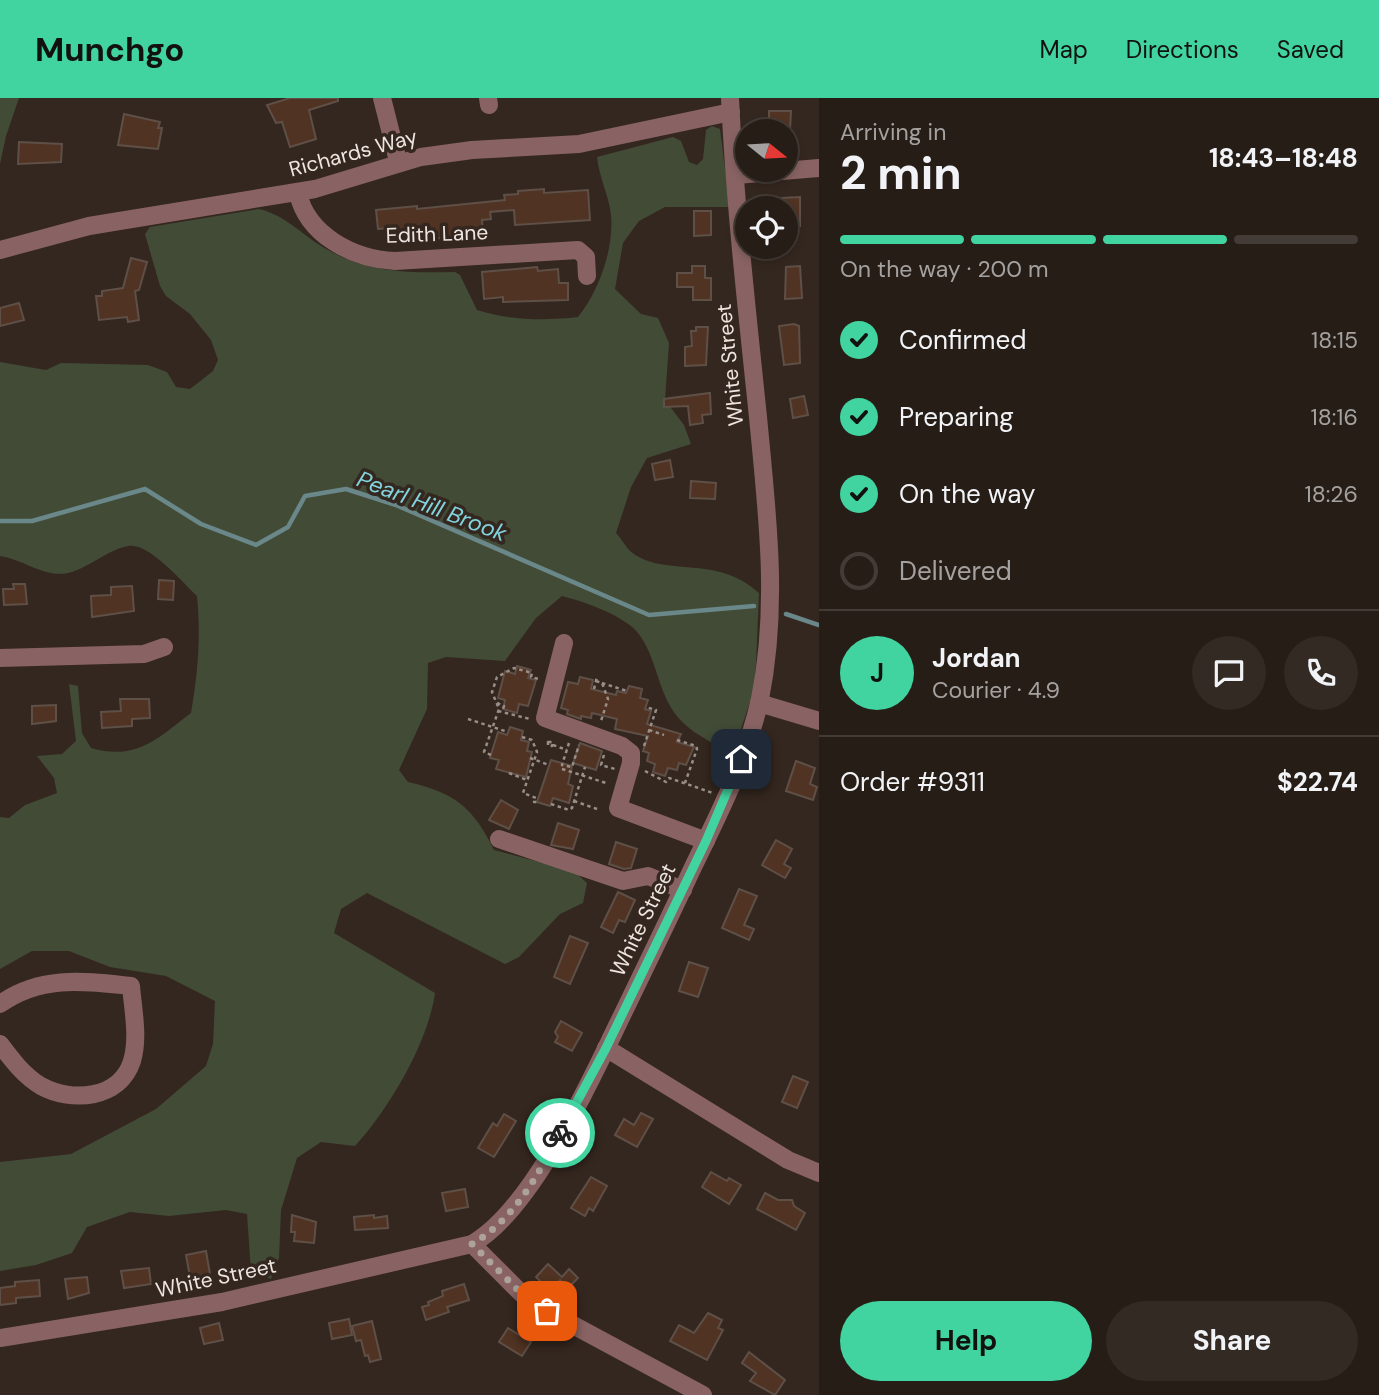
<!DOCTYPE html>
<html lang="en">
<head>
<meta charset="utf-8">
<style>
  body { margin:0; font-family:"DM Sans",sans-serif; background:#332a24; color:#f1f3f6; height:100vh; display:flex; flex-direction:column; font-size:26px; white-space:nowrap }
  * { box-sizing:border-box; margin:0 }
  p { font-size:23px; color:#a4a2a1 }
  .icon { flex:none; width:38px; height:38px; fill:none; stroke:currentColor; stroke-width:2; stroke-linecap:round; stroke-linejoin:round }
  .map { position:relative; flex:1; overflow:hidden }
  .drawer { display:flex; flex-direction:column; background:#271d17; width:560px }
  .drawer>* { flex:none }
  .needle { width:46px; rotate:108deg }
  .tools { position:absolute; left:735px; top:21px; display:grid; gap:14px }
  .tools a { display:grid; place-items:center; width:63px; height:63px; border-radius:50%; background:#271d17; box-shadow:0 4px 10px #0003,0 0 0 2px #433b36; font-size:35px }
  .pin { position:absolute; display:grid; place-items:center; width:60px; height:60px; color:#fff; margin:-30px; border-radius:14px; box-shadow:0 4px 10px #0006 }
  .courier { position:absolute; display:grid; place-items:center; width:70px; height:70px; margin:-35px; border:5px solid #42d4a0; border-radius:50%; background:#fff; color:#222; box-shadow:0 2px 9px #0007 }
  .headline em { font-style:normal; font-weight:700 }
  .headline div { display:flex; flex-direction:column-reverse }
  .headline { display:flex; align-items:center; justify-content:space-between; height:119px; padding:0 21px }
  h1 { font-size:46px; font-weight:700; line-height:52px }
  .bar { display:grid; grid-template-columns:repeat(4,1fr); gap:10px 7px; align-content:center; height:84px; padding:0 21px }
  .bar i { height:9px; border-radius:5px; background:#433b36 }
  .bar .selected { background:#42d4a0 }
  .bar p { grid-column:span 4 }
  .line { display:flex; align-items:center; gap:18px; padding:0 21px; border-top:2px solid #433b36 }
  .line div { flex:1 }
  .round { display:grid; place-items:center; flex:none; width:74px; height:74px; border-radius:37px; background:#332a24 }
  ol { padding:0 21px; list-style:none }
  li { display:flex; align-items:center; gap:21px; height:77px }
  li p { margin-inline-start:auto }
  li .icon { padding:7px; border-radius:50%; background:#42d4a0; color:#111; stroke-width:4 }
  li:last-child { color:#a4a2a1 }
  li i { width:38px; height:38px; border:4px solid #433b36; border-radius:50% }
  .cta { display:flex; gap:14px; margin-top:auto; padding:14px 21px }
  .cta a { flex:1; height:80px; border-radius:42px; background:#42d4a0; color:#111; font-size:28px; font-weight:700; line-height:80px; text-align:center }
  .cta a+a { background:#332a24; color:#f1f3f6 }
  header { display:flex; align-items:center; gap:42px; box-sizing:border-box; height:98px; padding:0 35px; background:#42d4a0; color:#111 }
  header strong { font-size:33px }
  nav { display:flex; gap:38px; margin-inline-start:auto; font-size:24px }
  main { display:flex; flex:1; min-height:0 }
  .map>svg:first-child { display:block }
  .green { fill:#424b36 }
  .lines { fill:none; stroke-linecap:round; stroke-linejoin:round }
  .stream { stroke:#6a878a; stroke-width:4.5 }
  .building { fill:#503322; stroke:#5e4f47; stroke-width:2 }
  .path { stroke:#998e88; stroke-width:2.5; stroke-dasharray:3.5 3.5; stroke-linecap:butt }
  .minor { stroke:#896363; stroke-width:18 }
  .done { stroke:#ada29c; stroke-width:7; stroke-dasharray:0 12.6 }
  .route { stroke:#42d4a0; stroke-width:9 }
  .labels { text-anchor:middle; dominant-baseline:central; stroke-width:7; stroke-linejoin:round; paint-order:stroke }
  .street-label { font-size:21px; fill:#eee5e0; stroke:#34271f }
  .water-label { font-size:23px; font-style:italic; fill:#82d3de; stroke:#34271f }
</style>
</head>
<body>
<header>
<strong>Munchgo</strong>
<nav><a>Map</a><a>Directions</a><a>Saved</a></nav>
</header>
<main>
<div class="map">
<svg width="819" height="1297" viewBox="0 0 819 1297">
  <rect width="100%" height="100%" fill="#34271f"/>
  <g class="green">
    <polygon points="0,0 19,0 6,38 0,66"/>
    <path d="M712,28L720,31L730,109H665L639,123L623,145L615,191L641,216L658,220L669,245L665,302L684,327L691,346L647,360L631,389L616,435C621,440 625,448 630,453C664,481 716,455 759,495L755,589L737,643L718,648C698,637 680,627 669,606C656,583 653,546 631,528C611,513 585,504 562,498L536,520L505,563L446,559L428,565L427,611L399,672L408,684C455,695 473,709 494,752L574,773L587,785L583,805L560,816L519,859L505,866L367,795L341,811L334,835L435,895C428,945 389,1011 355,1048L321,1044L297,1060L281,1112L279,1160L271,1181L251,1173L247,1116L226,1112L169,1118L130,1114L87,1129L72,1155L36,1167L0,1173V1064L71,1056L156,1011L206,968L213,946L215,903L166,878L110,869L69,853H32L0,871V719L9,720L25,707L57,695L54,680L37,658L62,656L76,643L69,586L78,588L82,635L91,650C136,663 157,641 191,615C198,574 201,539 197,498C182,484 149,444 128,448C107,452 89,470 68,475C45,480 22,461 0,458V264L46,272L61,265L148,267L167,274L176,289L190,291L213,273L218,262L211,242L190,216L166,198L160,188L145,136L150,129L259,111C286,117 304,139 328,152C369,175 410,175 455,174L460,177L477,212C508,222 545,223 578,219C599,193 614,151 611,117C609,98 599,79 597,59L673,39L681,43L689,64L697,67L703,61L706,32Z"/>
  </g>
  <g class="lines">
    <g class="stream">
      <polyline points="0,423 32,423 145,391 201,426 256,447 288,429 305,398 346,391 396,407 649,517 754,508"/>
      <polyline points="786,516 819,527"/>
    </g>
  </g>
  <g class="building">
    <polygon points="290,0 338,0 338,3 309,12 316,41 290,49 282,24 276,25 267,7"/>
    <polygon points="769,13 791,13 790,33 769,33"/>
    <polygon points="124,16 160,24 158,30 162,30 158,51 118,47"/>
    <polygon points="19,44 62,46 61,64 18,66"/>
    <polygon points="544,91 544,95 588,92 590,122 515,127 514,112 490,114 491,121 482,122 483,135 390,146 388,130 378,131 376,112 417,108 417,111 505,102 504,97 518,96 518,93"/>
    <polygon points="800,99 800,128 786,128 782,100"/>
    <polygon points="694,113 711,113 711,137 694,138"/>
    <polygon points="131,160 147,164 139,192 135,193 139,222 128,224 127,219 99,222 96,198 102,198 102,193 123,190"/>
    <polygon points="692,168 705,168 705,180 711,180 711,202 693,202 693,189 677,189 677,175 692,175"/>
    <polygon points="800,168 802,200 785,201 786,169"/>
    <polygon points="537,169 538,173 558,171 559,185 568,185 568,202 503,204 503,199 484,201 482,174"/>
    <polygon points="19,205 24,222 0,228 0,210"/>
    <polygon points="794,226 799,228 800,265 784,267 779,228"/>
    <polygon points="696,229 708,229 706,267 685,268 685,249 692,248 691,233 696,233"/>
    <polygon points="710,295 711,316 702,317 703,325 690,327 688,308 664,309 664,301"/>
    <polygon points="804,298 808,317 793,320 790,301"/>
    <polygon points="670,362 673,379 655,382 652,366"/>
    <polygon points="691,383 716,385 715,401 690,400"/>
    <polygon points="159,482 174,483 173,502 158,501"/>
    <polygon points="13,486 25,486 27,506 4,507 3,491 14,491"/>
    <polygon points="132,488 134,513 92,519 91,498 111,497 111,489"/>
    <polygon points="517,568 531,572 528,580 536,582 528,608 519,606 517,615 503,611 505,602 498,600 505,573 515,576"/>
    <polygon points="580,579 593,582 591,591 616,597 617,593 626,595 629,588 642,591 640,600 648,602 645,611 651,613 647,626 681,636 677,644 694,649 686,667 679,665 677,672 668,670 665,678 653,674 655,666 647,663 649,655 643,653 648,638 615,631 617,621 592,615 591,620 581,618 581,621 567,616 568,612 561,610 568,584 578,586"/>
    <polygon points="120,601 149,601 150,620 132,621 132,628 102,630 101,614 121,613"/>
    <polygon points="56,607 56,623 32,626 32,608"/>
    <polygon points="510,629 523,633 521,642 529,644 527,653 532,654 526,679 496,671 499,662 490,660 498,634 507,637"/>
    <polygon points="580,645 602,653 596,672 573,665"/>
    <polygon points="551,662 572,668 568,686 573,688 569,705 553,700 550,708 537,704"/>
    <polygon points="796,663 815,670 810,686 817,689 813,702 786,693"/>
    <polygon points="501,702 518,712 509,731 489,722"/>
    <polygon points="558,725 579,732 573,751 551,747"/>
    <polygon points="776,742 792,751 784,766 791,770 785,780 762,767"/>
    <polygon points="616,744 637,751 631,770 624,771 609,766"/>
    <polygon points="739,791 757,798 744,827 754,831 749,842 722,830"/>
    <polygon points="618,794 635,802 625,824 619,822 613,835 601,829"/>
    <polygon points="570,838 588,845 570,886 554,879"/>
    <polygon points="689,864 708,870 698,899 679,893"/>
    <polygon points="561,923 582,935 572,953 555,944 558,939 555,934"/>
    <polygon points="793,978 808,984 797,1010 782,1004"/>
    <polygon points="641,1015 653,1021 637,1049 615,1037 624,1021 634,1027"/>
    <polygon points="504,1016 516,1023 494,1059 478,1050 493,1025 497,1028"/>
    <polygon points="711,1074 727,1083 729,1080 741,1087 729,1106 702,1089"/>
    <polygon points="591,1079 607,1088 593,1113 589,1110 585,1118 571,1110"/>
    <polygon points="465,1091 468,1109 446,1113 442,1095"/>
    <polygon points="765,1095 778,1102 792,1102 794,1108 805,1115 796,1132 757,1111"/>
    <polygon points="292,1117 316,1124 314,1145 294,1143 295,1134 291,1134"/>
    <polygon points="374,1117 374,1120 387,1118 388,1130 355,1132 354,1119"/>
    <polygon points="206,1153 210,1176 190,1179 186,1157"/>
    <polygon points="548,1166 562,1179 569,1171 578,1180 568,1190 560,1182 550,1193 536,1179"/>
    <polygon points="149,1170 151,1186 124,1190 121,1173"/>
    <polygon points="87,1179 89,1195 68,1201 65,1181"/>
    <polygon points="39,1182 40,1198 16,1200 16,1205 0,1207 0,1190 15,1188 15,1184"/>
    <polygon points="464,1186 469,1202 447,1209 449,1214 426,1222 422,1209 429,1207 428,1204 443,1198 442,1193"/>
    <polygon points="708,1215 722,1222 718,1230 723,1232 707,1262 670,1243 679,1227 694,1235"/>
    <polygon points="349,1221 352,1237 332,1241 329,1225"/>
    <polygon points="372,1223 381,1261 370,1264 368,1257 365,1258 361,1242 356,1243 352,1228"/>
    <polygon points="219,1225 223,1242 204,1246 200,1230"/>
    <polygon points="508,1230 531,1244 522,1258 499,1244"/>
    <polygon points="749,1254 785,1282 775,1297 750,1283 756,1275 742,1265"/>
  </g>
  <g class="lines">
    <g class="path">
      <polyline points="596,583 602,585 608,601 601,623"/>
      <polyline points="602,585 627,593"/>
      <polyline points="594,591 597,579"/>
      <polyline points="497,605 504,608 502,614"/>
      <polyline points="498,613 530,621"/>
      <polyline points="468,621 508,634"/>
      <polyline points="649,632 664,637"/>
      <polyline points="522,639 532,642 537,654 523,695 536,700 534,704 537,704"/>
      <polyline points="677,642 696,648 697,651 685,685"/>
      <polygon points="548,644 553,644 552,648 548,648"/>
      <polyline points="569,645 562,667 572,669 579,647"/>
      <polyline points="553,647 567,652"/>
      <polyline points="644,648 656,612 646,609"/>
      <polyline points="491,657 484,654 499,611 492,594 497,579 514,570 532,575 531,579 539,581"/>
      <polyline points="604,657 601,667 615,671"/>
      <polyline points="530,660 549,667"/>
      <polyline points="562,671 606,685"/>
      <polyline points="645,673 666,684 669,680 713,695"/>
      <polyline points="509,675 527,682"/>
      <polyline points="574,703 597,711"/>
      <polyline points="551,706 569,712 572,710 585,669"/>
    </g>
    <g class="minor">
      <polyline points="382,0 398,63"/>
      <polyline points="488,0 489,7"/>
      <polyline points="736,77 819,70"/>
      <path d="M298,95C307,137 353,161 395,163L578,152L586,159L587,178"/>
      <polyline points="0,152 89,128 315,91 421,59 472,52 579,46 731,14"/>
      <polyline points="564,545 545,620 622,648 631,655 631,665 618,710 706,743"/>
      <polyline points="0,560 144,556 164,549"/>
      <polyline points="759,605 819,623"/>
      <polyline points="499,741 623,783 648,778 683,792"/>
      <path d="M0,906C41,877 84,883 131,888C133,912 139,940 132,963C120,1001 72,1005 41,988C24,978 12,962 0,946"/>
      <polyline points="606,950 788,1062 819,1075"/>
      <polyline points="472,1146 521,1195 547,1213 703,1297"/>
      <path d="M0,1240L222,1204L472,1146C530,1113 584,996 614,934C641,878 668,823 694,767C720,714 747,660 760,601C779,507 767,414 758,319C747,213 735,107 730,0"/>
    </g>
  </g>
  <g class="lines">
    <path class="done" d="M547,1213L521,1195L472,1146C514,1122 538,1077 560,1035"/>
    <polyline class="route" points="560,1035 606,950 706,743 741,661"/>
  </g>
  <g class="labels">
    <g class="street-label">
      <text transform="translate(353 55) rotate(-15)">Richards Way</text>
      <text transform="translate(437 136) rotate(-2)">Edith Lane</text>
      <text transform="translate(730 267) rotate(-96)">White Street</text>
      <text transform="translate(643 822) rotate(-64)">White Street</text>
      <text transform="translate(216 1180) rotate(-12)">White Street</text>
    </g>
    <g class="water-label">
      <text transform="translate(432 408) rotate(21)">Pearl Hill Brook</text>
    </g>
  </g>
</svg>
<div class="tools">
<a><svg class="needle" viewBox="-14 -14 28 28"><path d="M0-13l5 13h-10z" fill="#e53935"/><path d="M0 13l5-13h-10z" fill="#a4a2a1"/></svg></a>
<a><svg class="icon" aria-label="locate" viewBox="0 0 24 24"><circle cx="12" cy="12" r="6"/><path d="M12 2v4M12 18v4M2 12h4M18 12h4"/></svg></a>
</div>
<div class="pin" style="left:547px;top:1213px;background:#ea580c"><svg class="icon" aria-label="bag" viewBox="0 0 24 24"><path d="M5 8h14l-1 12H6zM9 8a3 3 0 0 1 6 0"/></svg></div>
<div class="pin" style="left:741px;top:661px;background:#1f2937"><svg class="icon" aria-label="home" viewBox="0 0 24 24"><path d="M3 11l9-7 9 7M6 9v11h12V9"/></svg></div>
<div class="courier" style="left:560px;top:1035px"><svg class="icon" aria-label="bike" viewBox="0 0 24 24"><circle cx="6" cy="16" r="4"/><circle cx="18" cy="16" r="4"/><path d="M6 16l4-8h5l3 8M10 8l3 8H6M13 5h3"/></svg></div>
</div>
<section class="drawer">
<div class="headline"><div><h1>2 min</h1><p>Arriving in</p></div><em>18:43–18:48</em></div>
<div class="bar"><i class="selected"></i><i class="selected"></i><i class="selected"></i><i></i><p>On the way · 200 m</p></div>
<ol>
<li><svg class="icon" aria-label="check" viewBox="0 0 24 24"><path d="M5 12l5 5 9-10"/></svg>Confirmed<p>18:15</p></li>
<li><svg class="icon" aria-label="check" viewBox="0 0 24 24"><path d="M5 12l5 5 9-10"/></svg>Preparing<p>18:16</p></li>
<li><svg class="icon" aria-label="check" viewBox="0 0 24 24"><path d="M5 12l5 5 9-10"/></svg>On the way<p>18:26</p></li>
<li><i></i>Delivered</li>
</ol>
<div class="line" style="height:126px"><b class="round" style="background:#42d4a0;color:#111">J</b><div><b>Jordan</b><p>Courier · 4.9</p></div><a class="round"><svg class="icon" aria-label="chat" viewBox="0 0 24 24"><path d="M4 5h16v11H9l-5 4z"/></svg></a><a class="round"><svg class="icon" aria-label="phone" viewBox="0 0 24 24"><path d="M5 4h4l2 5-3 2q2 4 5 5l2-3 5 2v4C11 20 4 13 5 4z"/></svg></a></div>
<div class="line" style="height:91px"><div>Order #9311</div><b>$22.74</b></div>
<div class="cta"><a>Help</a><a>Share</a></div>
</section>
</main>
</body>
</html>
